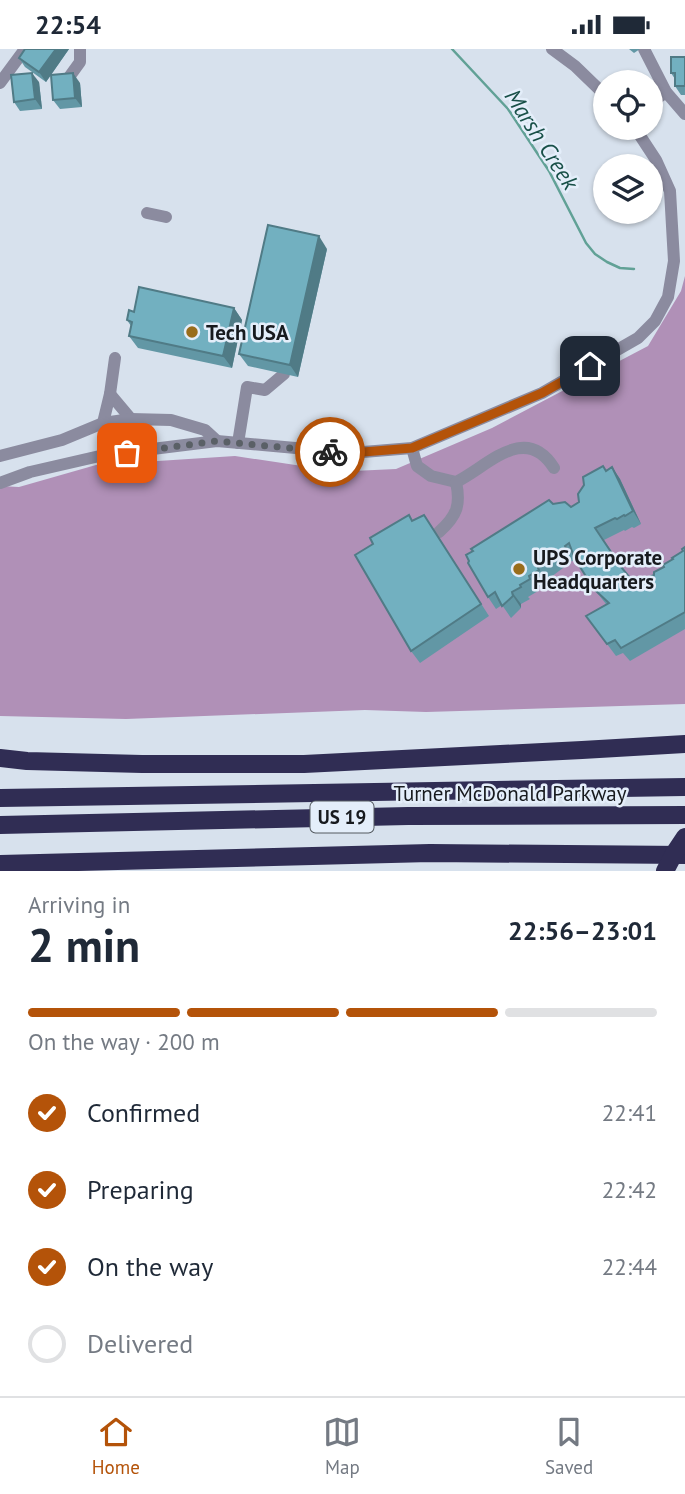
<!DOCTYPE html>
<html lang="en">
<head>
<meta charset="utf-8">
<style>
  body { margin:0; font-family:"PT Sans",sans-serif; background:#f6f6f7; color:#1f2937; height:100vh; display:flex; flex-direction:column; font-size:26px; white-space:nowrap }
  * { box-sizing:border-box; margin:0 }
  p { font-size:23px; color:#747a83 }
  .icon { flex:none; width:38px; height:38px; fill:none; stroke:currentColor; stroke-width:2; stroke-linecap:round; stroke-linejoin:round }
  .map { position:relative; height:822px; overflow:hidden }
  .drawer { display:flex; flex-direction:column; background:#fff; flex:1 }
  .drawer>* { flex:none }
  .controls { position:absolute; left:593px; top:21px; display:grid; gap:14px }
  .controls a { display:grid; place-items:center; width:70px; height:70px; border-radius:50%; background:#fff; box-shadow:0 2px 5px #0004; font-size:35px }
  .pin { position:absolute; display:grid; place-items:center; width:60px; height:60px; color:#fff; margin:-30px; border-radius:14px; box-shadow:0 4px 10px #0006 }
  .courier { position:absolute; display:grid; place-items:center; width:70px; height:70px; margin:-35px; border:5px solid #b45309; border-radius:50%; background:#fff; color:#222; box-shadow:0 2px 9px #0007 }
  .head em { font-style:normal; font-weight:600 }
  .head div { display:flex; flex-direction:column-reverse }
  .head { display:flex; align-items:center; justify-content:space-between; height:119px; padding:0 28px }
  h1 { font-size:46px; font-weight:600; line-height:52px }
  .bar { display:grid; grid-template-columns:repeat(4,1fr); gap:10px 7px; align-content:center; height:84px; padding:0 28px }
  .bar i { height:9px; border-radius:5px; background:#e0e1e3 }
  .bar .current { background:#b45309 }
  .bar p { grid-column:span 4 }
  ol { padding:0 28px; list-style:none }
  li { display:flex; align-items:center; gap:21px; height:77px }
  li p { margin-inline-start:auto }
  li .icon { padding:7px; border-radius:50%; background:#b45309; color:#fff; stroke-width:4 }
  li:last-child { color:#747a83 }
  li i { width:38px; height:38px; border:4px solid #e0e1e3; border-radius:50% }
  .status { display:flex; justify-content:space-between; align-items:center; height:49px; padding:0 35px; background:#fff; direction:ltr }
  .status svg { height:19px; fill:currentColor }
  .tabs { display:flex; justify-content:space-around; align-items:center; height:98px; border-top:2px solid #e0e1e3; background:#fff; font-size:19px; color:#747a83 }
  .tabs a { display:grid; justify-items:center; gap:4px }
  .tabs .current { color:#b45309 }
  .map>svg:first-child { display:block }
  .forest { fill:#b090b7 }
  .lines { fill:none; stroke-linecap:round; stroke-linejoin:round }
  .stream { stroke:#61a196; stroke-width:2.5 }
  .minor { stroke:#8b8b9f; stroke-width:12 }
  .highway { stroke:#302d54; stroke-width:18 }
  .highway-bridge { stroke:#302d54; stroke-width:18 }
  .wall { fill:#6297a5 }
  .shaded-wall { fill:#507b86 }
  .building { fill:#72b0c0; stroke:#507b86; stroke-width:2 }
  .done { stroke:#5a6066; stroke-width:7; stroke-dasharray:0 12.6 }
  .route { stroke:#b45309; stroke-width:9 }
  .poi-dot { fill:#996d1b; stroke:#e4eefa; stroke-width:2.5 }
  .labels { text-anchor:middle; dominant-baseline:central; stroke-width:5; stroke-linejoin:round; paint-order:stroke }
  .shield { fill:#e4eefa; stroke:#545a60; stroke-width:2 }
  .shield-label { font-size:19px; font-weight:bold; fill:#171a1e }
  .poi-label { font-size:21px; font-weight:bold; fill:#171a1e; stroke:#e4eefa; text-anchor:start }
  .street-label { font-size:21px; fill:#171a1e; stroke:#e4eefa }
  .water-label { font-size:23px; font-style:italic; fill:#185048; stroke:#e4eefa }
</style>
</head>
<body>
<div class="status"><b>22:54</b><svg viewBox="0 0 49 12"><path d="M0 12V9h3v3zM5 12V6h3v6zM10 12V3h3v9zM15 12V0h3v12zM26 1h20v11H26zM47 4h2v5h-2z"/></svg></div>
<div class="map">
<svg width="685" height="822" viewBox="0 0 685 822">
  <rect width="100%" height="100%" fill="#d7e1ed"/>
  <polygon class="forest" points="685,227 685,655 426,663 365,661 126,670 0,667 0,437 19,438 96,416 235,407 302,417 353,422 396,420 492,379 648,297 681,242"/>
  <g class="lines">
    <polyline class="stream" points="452,0 508,60 549,122 586,194 595,205 607,213 620,219 634,220"/>
    <g class="minor">
      <polyline points="552,0 575,17 606,47"/>
      <polyline points="644,0 666,43 685,65"/>
      <polyline points="67,31 80,13 80,0"/>
      <polyline points="0,34 25,0"/>
      <polyline points="651,54 666,43"/>
      <polyline points="147,164 166,168"/>
      <polyline points="110,345 131,370"/>
      <polyline points="103,374 110,345 115,309"/>
      <polyline points="238,394 247,338 265,341 284,325"/>
      <path d="M412,399L417,417L431,427L456,433C487,418 525,373 554,419"/>
      <polyline points="0,407 62,391 103,374 131,370 171,371 205,381 217,392"/>
      <polyline points="0,434 30,423 104,406 217,392 351,404 412,399 542,344 638,289 655,272 668,248 674,212 670,142 656,111 635,79"/>
      <path d="M439,483C457,467 461,456 456,433"/>
    </g>
    <g class="highway">
      <polyline points="0,709 27,712 142,715 304,715 582,701 685,695"/>
      <polyline points="0,749 685,738"/>
      <polyline points="0,776 408,767 685,766"/>
      <polyline points="0,815 430,804 685,806"/>
    </g>
    <polyline class="highway-bridge" points="665,822 675,803 685,788"/>
  </g>
  <g class="wall">
    <polygon points="25,0 69,0 46,33 25,18 19,9"/>
    <polygon points="629,0 640,0 634,4"/>
    <polygon points="685,8 685,46 681,46 675,37 675,30 671,24"/>
    <polygon points="39,33 42,60 20,62 14,53"/>
    <polygon points="80,34 82,58 60,60 53,51"/>
    <polygon points="327,200 298,328 248,317 239,305"/>
    <polygon points="234,259 242,271 232,319 138,299 129,287 131,277 127,271 134,263"/>
    <polygon points="612,418 620,430 641,475 634,479 632,478 625,482 624,481 604,491 630,529 639,536 664,518 683,502 685,498 685,580 630,612 623,604 616,607 586,567 606,555 594,540 574,509 575,511 567,514 567,516 547,531 548,533 537,539 538,542 528,548 530,550 521,555 521,559 511,569 502,556 496,560 488,548 553,455 571,458 579,453 606,422"/>
    <polygon points="413,472 432,478 489,567 420,614 411,602 373,495"/>
  </g>
  <g class="shaded-wall">
    <polygon points="56,0 69,0 46,33 39,23"/>
    <polygon points="32,24 39,33 42,60 35,50"/>
    <polygon points="73,24 80,34 82,58 75,49"/>
    <polygon points="319,187 327,200 298,328 290,316"/>
    <polygon points="234,259 242,271 232,319 223,307"/>
    <polygon points="612,418 620,430 641,475 633,462"/>
    <polygon points="512,543 521,555 521,559 513,547"/>
  </g>
  <g class="building">
    <polygon points="25,0 56,0 39,23 19,9"/>
    <polygon points="671,8 685,8 685,37 675,37 675,24 671,24"/>
    <polygon points="32,24 35,50 14,53 11,26"/>
    <polygon points="73,24 75,49 53,51 51,26"/>
    <polygon points="268,176 319,187 290,316 239,305"/>
    <polygon points="139,238 234,259 223,307 129,287 132,273 127,271 129,261 134,263"/>
    <polygon points="603,417 606,422 612,418 633,462 625,467 624,466 617,470 615,469 595,479 621,518 630,529 639,536 645,532 645,530 654,526 654,523 664,518 663,516 673,510 672,509 683,502 682,500 685,498 685,563 621,599 615,591 607,595 586,567 609,554 594,540 575,510 569,494 565,497 566,499 558,502 558,504 538,519 539,521 529,527 530,530 520,536 521,538 512,543 513,547 502,557 495,543 488,548 468,514 469,512 466,506 473,502 471,500 549,451 553,455 565,453 571,458 579,453 578,445 584,436 583,428"/>
    <polygon points="409,466 412,472 424,466 481,555 411,602 355,506 373,495 370,489"/>
  </g>
  <g class="lines">
    <polyline class="done" points="127,404 217,392 330,403"/>
    <polyline class="route" points="330,403 351,404 412,399 542,344 590,317"/>
  </g>
  <g class="poi-dot">
    <circle cx="192" cy="283" r="7"/>
    <circle cx="519" cy="520" r="7"/>
  </g>
  <g class="labels">
    <rect class="shield" x="310.5" y="752.5" width="63" height="31" rx="5"/>
    <g class="shield-label">
      <text x="342" y="768">US 19</text>
    </g>
    <g class="poi-label">
      <text x="206" y="283">Tech USA</text>
      <text x="533" y="508">UPS Corporate<tspan x="533" dy="24">Headquarters</tspan></text>
    </g>
    <g class="street-label">
      <text x="510" y="744">Turner McDonald Parkway</text>
    </g>
    <g class="water-label">
      <text transform="translate(542 90) rotate(57)">Marsh Creek</text>
    </g>
  </g>
</svg>
<div class="controls">
<a><svg class="icon" aria-label="locate" viewBox="0 0 24 24"><circle cx="12" cy="12" r="6"/><path d="M12 2v4M12 18v4M2 12h4M18 12h4"/></svg></a>
<a><svg class="icon" aria-label="layers" viewBox="0 0 24 24"><path d="M12 4l9 5-9 5-9-5zM3 14l9 5 9-5"/></svg></a>
</div>
<div class="pin" style="left:127px;top:404px;background:#ea580c"><svg class="icon" aria-label="bag" viewBox="0 0 24 24"><path d="M5 8h14l-1 12H6zM9 8a3 3 0 0 1 6 0"/></svg></div>
<div class="pin" style="left:590px;top:317px;background:#1f2937"><svg class="icon" aria-label="home" viewBox="0 0 24 24"><path d="M3 11l9-7 9 7M6 9v11h12V9"/></svg></div>
<div class="courier" style="left:330px;top:403px"><svg class="icon" aria-label="bike" viewBox="0 0 24 24"><circle cx="6" cy="16" r="4"/><circle cx="18" cy="16" r="4"/><path d="M6 16l4-8h5l3 8M10 8l3 8H6M13 5h3"/></svg></div>
</div>
<section class="drawer">
<div class="head"><div><h1>2 min</h1><p>Arriving in</p></div><em>22:56–23:01</em></div>
<div class="bar"><i class="current"></i><i class="current"></i><i class="current"></i><i></i><p>On the way · 200 m</p></div>
<ol>
<li><svg class="icon" aria-label="check" viewBox="0 0 24 24"><path d="M5 12l5 5 9-10"/></svg>Confirmed<p>22:41</p></li>
<li><svg class="icon" aria-label="check" viewBox="0 0 24 24"><path d="M5 12l5 5 9-10"/></svg>Preparing<p>22:42</p></li>
<li><svg class="icon" aria-label="check" viewBox="0 0 24 24"><path d="M5 12l5 5 9-10"/></svg>On the way<p>22:44</p></li>
<li><i></i>Delivered</li>
</ol>
</section>
<nav class="tabs">
<a class="current"><svg class="icon" aria-label="home" viewBox="0 0 24 24"><path d="M3 11l9-7 9 7M6 9v11h12V9"/></svg>Home</a>
<a><svg class="icon" aria-label="map" viewBox="0 0 24 24"><path d="M3 6l6-2 6 2 6-2v14l-6 2-6-2-6 2zM9 4v14M15 6v14"/></svg>Map</a>
<a><svg class="icon" aria-label="saved" viewBox="0 0 24 24"><path d="M7 4h10v16l-5-4-5 4z"/></svg>Saved</a>
</nav>
</body>
</html>
